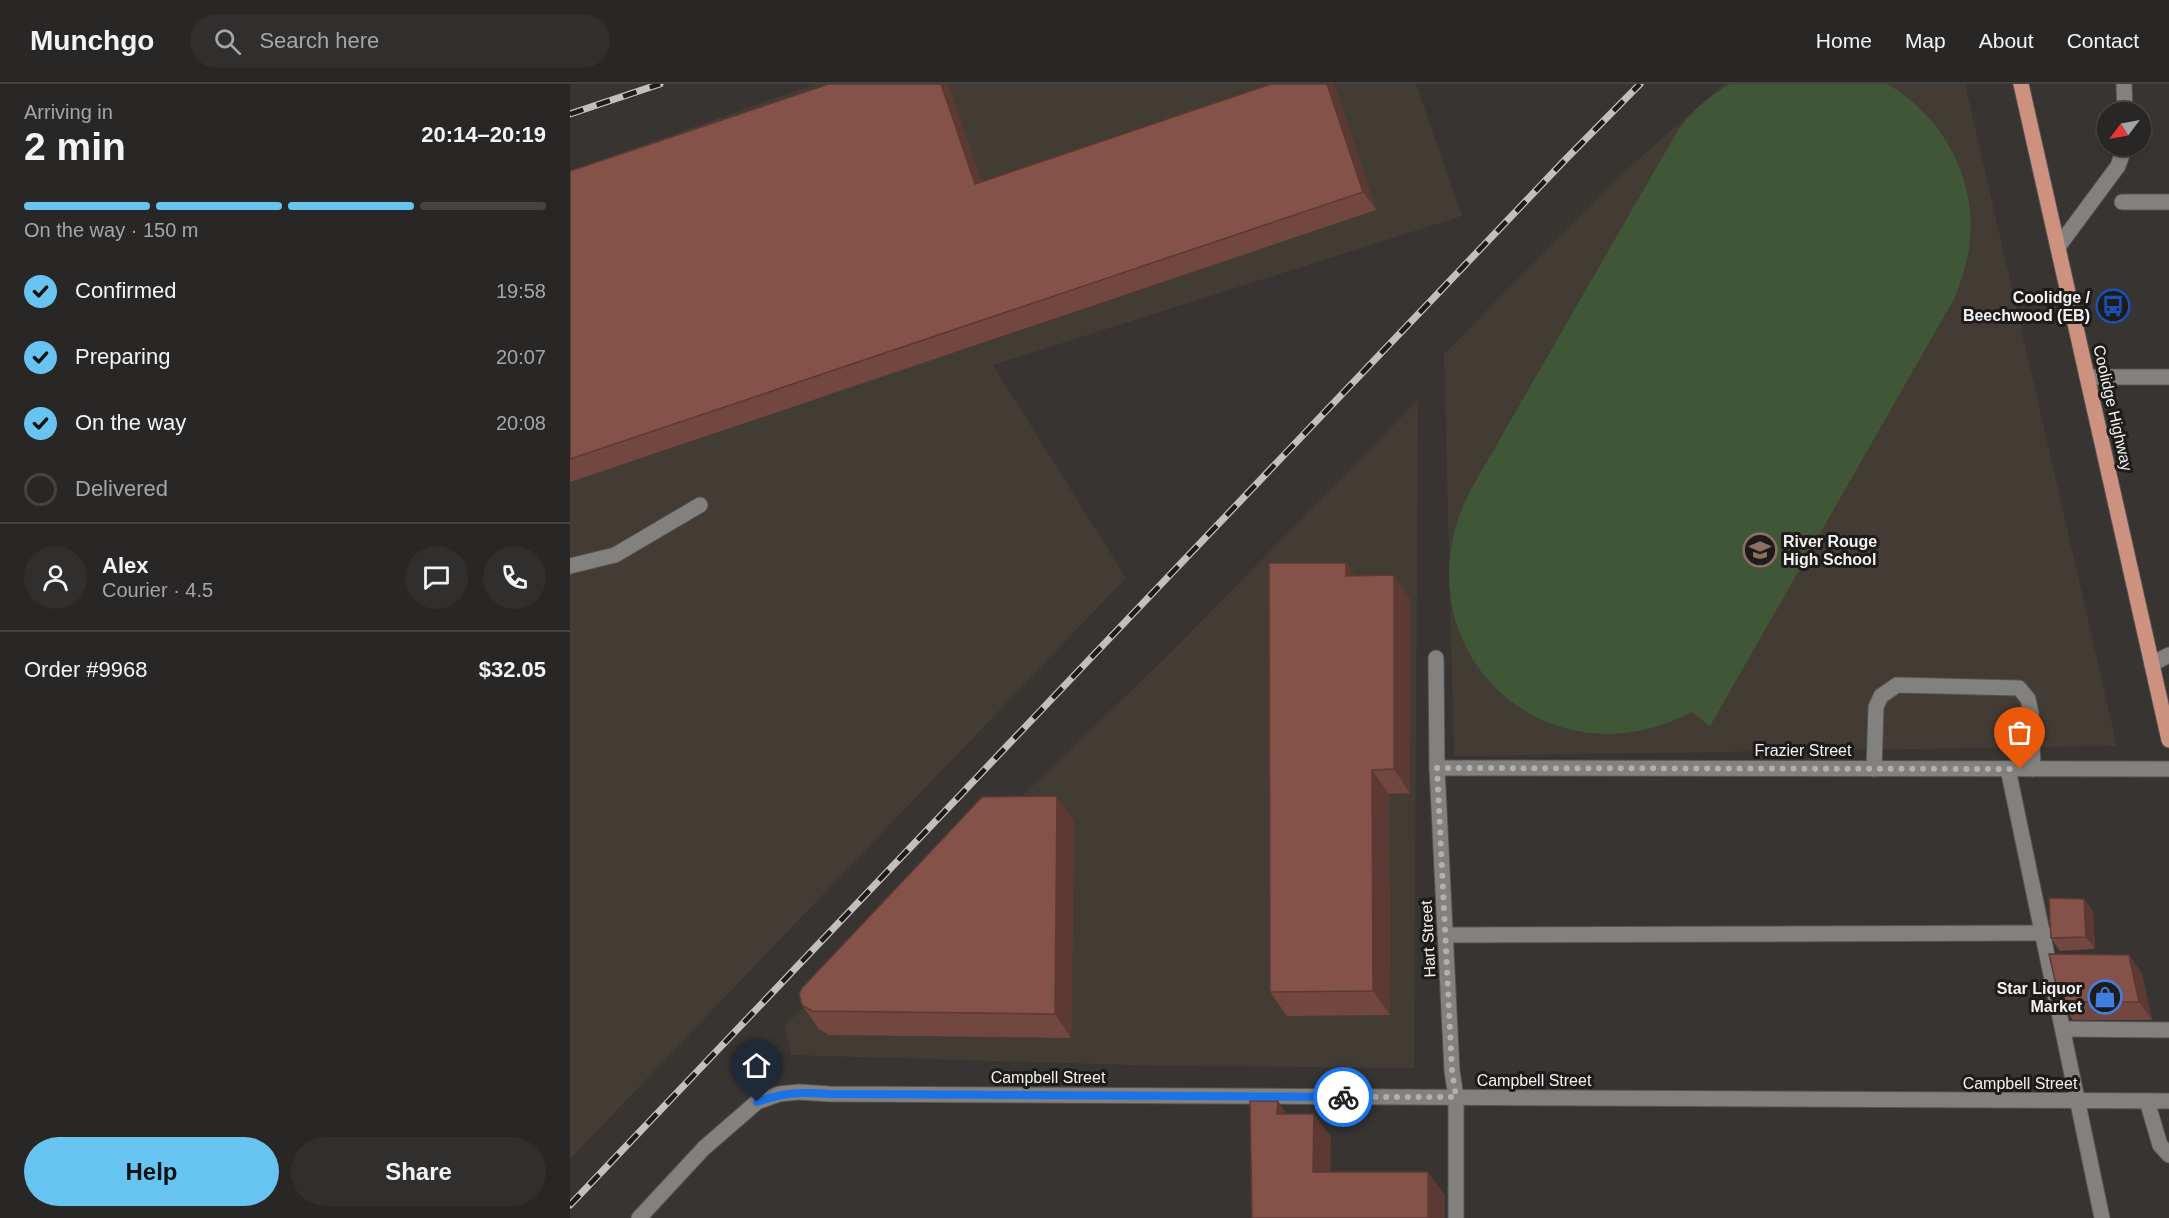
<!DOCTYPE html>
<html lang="en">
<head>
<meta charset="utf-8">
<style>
  body { margin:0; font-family:Arial,sans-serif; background:#312f2e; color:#f1f3f6; height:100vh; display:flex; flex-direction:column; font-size:22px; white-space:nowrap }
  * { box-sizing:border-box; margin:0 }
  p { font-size:20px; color:#a5a5a7 }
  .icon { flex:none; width:33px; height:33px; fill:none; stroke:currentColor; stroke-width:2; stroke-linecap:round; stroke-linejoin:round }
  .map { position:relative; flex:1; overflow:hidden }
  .sheet { display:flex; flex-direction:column; background:#292726; width:570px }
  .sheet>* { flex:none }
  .needle { width:39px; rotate:238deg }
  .controls { position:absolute; left:1527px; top:18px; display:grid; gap:12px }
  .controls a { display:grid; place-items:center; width:54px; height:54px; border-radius:50%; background:#292726; box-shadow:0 2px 4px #0004,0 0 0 2px #454443; font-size:30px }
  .pin { position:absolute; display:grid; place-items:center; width:51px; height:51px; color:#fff; margin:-62px -26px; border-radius:50% 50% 50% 0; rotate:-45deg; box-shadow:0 0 6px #0007 }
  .pin .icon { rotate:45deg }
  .courier { position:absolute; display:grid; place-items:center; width:60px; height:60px; margin:-30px; border:4px solid #1a73e8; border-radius:50%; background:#fff; color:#222; box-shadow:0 2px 8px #0007 }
  .head em { font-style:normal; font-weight:800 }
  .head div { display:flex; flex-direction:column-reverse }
  .head { display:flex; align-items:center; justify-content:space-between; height:102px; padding:0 24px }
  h1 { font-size:39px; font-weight:800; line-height:45px }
  .bar { display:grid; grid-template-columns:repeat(4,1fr); gap:9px 6px; align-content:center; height:72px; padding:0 24px }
  .bar i { height:8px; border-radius:4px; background:#454443 }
  .bar .current { background:#67c4f0 }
  .bar p { grid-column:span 4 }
  .line { display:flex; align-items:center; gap:15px; padding:0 24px; border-top:2px solid #454443 }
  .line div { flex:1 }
  .round { display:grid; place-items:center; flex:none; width:63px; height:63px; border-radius:32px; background:#312f2e }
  ol { padding:0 24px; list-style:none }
  li { display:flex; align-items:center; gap:18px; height:66px }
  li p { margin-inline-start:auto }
  li .icon { padding:6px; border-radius:50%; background:#67c4f0; color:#111; stroke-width:4 }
  li:last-child { color:#a5a5a7 }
  li i { width:33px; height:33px; border:3px solid #454443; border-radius:50% }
  .primary-button { display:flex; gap:12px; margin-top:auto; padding:12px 24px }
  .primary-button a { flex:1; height:69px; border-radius:36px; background:#67c4f0; color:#111; font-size:24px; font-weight:800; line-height:69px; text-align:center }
  .primary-button a+a { background:#312f2e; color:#f1f3f6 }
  header { display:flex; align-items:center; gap:36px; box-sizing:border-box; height:84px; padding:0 30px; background:#292726; border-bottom:2px solid #454443 }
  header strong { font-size:28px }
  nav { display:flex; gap:33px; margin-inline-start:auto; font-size:21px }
  .search { width:420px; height:54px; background:#312f2e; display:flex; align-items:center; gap:15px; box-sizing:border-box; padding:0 21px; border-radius:33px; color:#a5a5a7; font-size:22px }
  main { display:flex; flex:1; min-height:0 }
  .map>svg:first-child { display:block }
  .built { fill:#433c35 }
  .green { fill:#3f5736 }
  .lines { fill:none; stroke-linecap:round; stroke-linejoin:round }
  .minor-casing { stroke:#555452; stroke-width:17 }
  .major-casing { stroke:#555452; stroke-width:17 }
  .minor { stroke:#83817e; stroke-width:15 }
  .major { stroke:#cd927f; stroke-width:15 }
  .rail-casing { stroke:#c1c0be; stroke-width:7 }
  .rail { stroke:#1d1c1b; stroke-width:4.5; stroke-dasharray:14; stroke-linecap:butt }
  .wall { fill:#72473f }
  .shaded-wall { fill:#5c3933 }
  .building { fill:#845249; stroke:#5c3933; stroke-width:1.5 }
  .done { stroke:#b1b0ae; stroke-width:6; stroke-dasharray:0 10.8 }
  .route { stroke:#1a73e8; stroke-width:8 }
  .labels { text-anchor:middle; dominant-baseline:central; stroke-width:6; stroke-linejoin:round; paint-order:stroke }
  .poi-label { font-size:16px; font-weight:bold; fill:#f3f2f0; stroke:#1d1c1b; text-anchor:end }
  .street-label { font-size:16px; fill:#f3f2f0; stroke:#1d1c1b }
</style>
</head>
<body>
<header>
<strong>Munchgo</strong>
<div class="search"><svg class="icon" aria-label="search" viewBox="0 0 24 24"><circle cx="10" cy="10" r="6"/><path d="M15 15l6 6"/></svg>Search here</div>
<nav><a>Home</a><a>Map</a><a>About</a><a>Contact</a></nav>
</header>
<main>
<section class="sheet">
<div class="head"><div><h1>2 min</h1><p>Arriving in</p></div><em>20:14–20:19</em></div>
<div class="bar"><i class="current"></i><i class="current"></i><i class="current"></i><i></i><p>On the way · 150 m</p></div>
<ol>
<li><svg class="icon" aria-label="check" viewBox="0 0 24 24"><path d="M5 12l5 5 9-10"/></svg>Confirmed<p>19:58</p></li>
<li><svg class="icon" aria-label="check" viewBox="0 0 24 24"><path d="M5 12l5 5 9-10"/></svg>Preparing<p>20:07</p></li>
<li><svg class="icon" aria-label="check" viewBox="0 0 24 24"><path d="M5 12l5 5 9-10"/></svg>On the way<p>20:08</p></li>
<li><i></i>Delivered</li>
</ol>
<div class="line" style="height:108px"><a class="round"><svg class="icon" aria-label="person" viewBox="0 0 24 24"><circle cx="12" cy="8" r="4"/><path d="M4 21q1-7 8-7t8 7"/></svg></a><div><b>Alex</b><p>Courier · 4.5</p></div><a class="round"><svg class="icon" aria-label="chat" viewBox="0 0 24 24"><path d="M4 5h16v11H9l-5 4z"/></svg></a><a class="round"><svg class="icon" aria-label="phone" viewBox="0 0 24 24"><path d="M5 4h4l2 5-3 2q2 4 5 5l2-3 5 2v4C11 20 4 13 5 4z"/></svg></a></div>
<div class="line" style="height:78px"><div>Order #9968</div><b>$32.05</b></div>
<div class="primary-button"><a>Help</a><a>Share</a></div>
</section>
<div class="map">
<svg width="1599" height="1134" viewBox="0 0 1599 1134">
  <rect width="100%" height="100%" fill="#373432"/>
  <g class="built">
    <polygon points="245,0 846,0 892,132 423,281 556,494 0,1075 0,87"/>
    <polygon points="1154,0 1395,0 1547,662 884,672 874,270 1047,94"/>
    <polygon points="848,316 844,984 596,982 221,971 215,941 599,570"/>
  </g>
  <path class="green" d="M1160,0H1317C1371,30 1406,93 1400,155C1399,175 1392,194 1385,213L1140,642L1122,628C971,707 823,558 900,407L1108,46C1123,26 1139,13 1160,0Z"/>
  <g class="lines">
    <defs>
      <g id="minor">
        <polyline points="1554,0 1555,28"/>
        <polyline points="1552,118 1599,118"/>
        <polyline points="1488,163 1548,82 1555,62"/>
        <polyline points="1517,293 1599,293"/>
        <polyline points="0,482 45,471 130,421"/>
        <polyline points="866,574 867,684 882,987 886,1013 886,1134"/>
        <polyline points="1582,580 1599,571"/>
        <polyline points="867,684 1599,685"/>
        <polyline points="1304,685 1306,623 1311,612 1327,601 1449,604 1458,615 1461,629 1463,685"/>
        <polyline points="1438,685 1532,1134"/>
        <polyline points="875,851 1474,849"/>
        <polyline points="1493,945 1599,946"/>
        <polyline points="1577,1017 1590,1061 1599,1071"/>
        <polyline points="69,1134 134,1064 187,1018 209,1010 229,1008 260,1010 1599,1017"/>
      </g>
      <polyline id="major" points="1451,0 1599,656"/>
    </defs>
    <use href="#minor" class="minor-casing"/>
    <use href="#major" class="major-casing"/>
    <use href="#minor" class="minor"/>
    <use href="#major" class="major"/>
    <defs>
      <g id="rail">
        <polyline points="0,30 90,0"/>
        <polyline points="0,1121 993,78 1070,0"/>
      </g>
    </defs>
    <use href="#rail" class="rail-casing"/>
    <use href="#rail" class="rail"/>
  </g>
  <g class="wall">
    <polygon points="378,0 411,98 764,1 806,126 0,398 0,87"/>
    <polygon points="776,479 785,492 840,515 840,709 819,710 820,931 717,932 700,908"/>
    <polygon points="504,736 501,954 259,951 249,945 232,921"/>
    <polygon points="1514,815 1523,827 1525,865 1490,867 1481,854"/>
    <polygon points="1559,871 1572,890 1582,936 1503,936 1490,918"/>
  </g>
  <g class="shaded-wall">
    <polygon points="371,0 378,0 418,118 405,100"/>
    <polygon points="757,0 763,0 764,1 806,126 793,108"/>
    <polygon points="776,479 793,502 776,492"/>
    <polygon points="824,491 840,515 840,709 824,685"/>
    <polygon points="802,686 819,710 820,931 803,907"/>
    <polygon points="487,712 504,736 501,954 485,930"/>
    <polygon points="1514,815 1523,827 1525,865 1516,853"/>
    <polygon points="1559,871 1572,890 1582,936 1569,918"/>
    <polygon points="708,1017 724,1041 707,1030"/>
    <polygon points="744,1030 761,1053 760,1112 743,1088"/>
    <polygon points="858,1088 875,1111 875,1134 858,1134"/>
  </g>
  <g class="building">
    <polygon points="259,0 371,0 405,100 701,0 757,0 793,108 0,375 0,87"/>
    <polygon points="699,479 776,479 776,492 824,491 824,685 802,686 803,907 700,908"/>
    <polygon points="487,712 485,930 242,927 232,921 229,910 232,904 412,713"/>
    <polygon points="1479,814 1514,815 1516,853 1481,854"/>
    <polygon points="1479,870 1559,871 1569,918 1490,918"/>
    <polygon points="680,1017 708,1017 707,1030 744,1030 743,1088 858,1088 858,1134 682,1134"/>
  </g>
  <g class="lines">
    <polyline class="done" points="773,1013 886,1013 882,987 867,684 1450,685"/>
    <path class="route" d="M187,1018C215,1008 230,1008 260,1010L773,1013"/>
  </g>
  <defs>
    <symbol id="bus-ring" viewBox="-11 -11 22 22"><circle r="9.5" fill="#1d1c1b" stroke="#1a4fb4" stroke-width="1.5"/><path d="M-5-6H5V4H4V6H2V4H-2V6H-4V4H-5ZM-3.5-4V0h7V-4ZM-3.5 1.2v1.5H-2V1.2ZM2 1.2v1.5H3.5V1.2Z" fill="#1a4fb4"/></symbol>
    <symbol id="school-ring" viewBox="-11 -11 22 22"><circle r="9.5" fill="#1d1c1b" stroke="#8d6e63" stroke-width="1.5"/><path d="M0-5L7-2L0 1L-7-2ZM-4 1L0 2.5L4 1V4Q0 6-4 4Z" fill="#8d6e63"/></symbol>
    <symbol id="shop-ring" viewBox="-11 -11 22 22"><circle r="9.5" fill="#1d1c1b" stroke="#3f7fe0" stroke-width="1.5"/><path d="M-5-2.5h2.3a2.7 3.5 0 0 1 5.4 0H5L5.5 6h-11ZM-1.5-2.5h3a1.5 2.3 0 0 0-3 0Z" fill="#3f7fe0"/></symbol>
  </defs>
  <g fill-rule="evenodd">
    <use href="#bus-ring" x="1524" y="203" width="38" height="38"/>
    <use href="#school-ring" x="1171" y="447" width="38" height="38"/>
    <use href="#shop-ring" x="1516" y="894" width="38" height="38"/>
  </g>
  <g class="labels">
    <g class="poi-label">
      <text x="1520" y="213">Coolidge /<tspan x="1520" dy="18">Beechwood (EB)</tspan></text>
      <text x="1213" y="457" text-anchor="start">River Rouge<tspan x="1213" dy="18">High School</tspan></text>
      <text x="1512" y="904">Star Liquor<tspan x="1512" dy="18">Market</tspan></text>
    </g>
    <g class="street-label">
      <text transform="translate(1543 324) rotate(77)">Coolidge Highway</text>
      <text x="1233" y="666">Frazier Street</text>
      <text transform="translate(858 855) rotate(-93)">Hart Street</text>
      <text x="478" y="993">Campbell Street</text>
      <text x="964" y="996">Campbell Street</text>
      <text x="1450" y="999">Campbell Street</text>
    </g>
  </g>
</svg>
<div class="controls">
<a><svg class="needle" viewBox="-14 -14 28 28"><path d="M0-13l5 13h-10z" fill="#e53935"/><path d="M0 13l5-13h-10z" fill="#a5a5a7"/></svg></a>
</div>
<div class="pin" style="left:1450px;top:685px;background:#ea580c"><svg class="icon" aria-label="bag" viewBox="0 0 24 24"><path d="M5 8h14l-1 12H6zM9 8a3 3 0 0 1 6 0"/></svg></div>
<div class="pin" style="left:187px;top:1018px;background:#1f2937"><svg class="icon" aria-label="home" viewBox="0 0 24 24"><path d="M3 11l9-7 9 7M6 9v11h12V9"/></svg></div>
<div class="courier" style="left:773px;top:1013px"><svg class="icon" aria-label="bike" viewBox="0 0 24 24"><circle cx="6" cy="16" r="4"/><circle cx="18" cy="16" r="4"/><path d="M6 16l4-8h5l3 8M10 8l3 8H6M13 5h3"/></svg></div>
</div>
</main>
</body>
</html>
